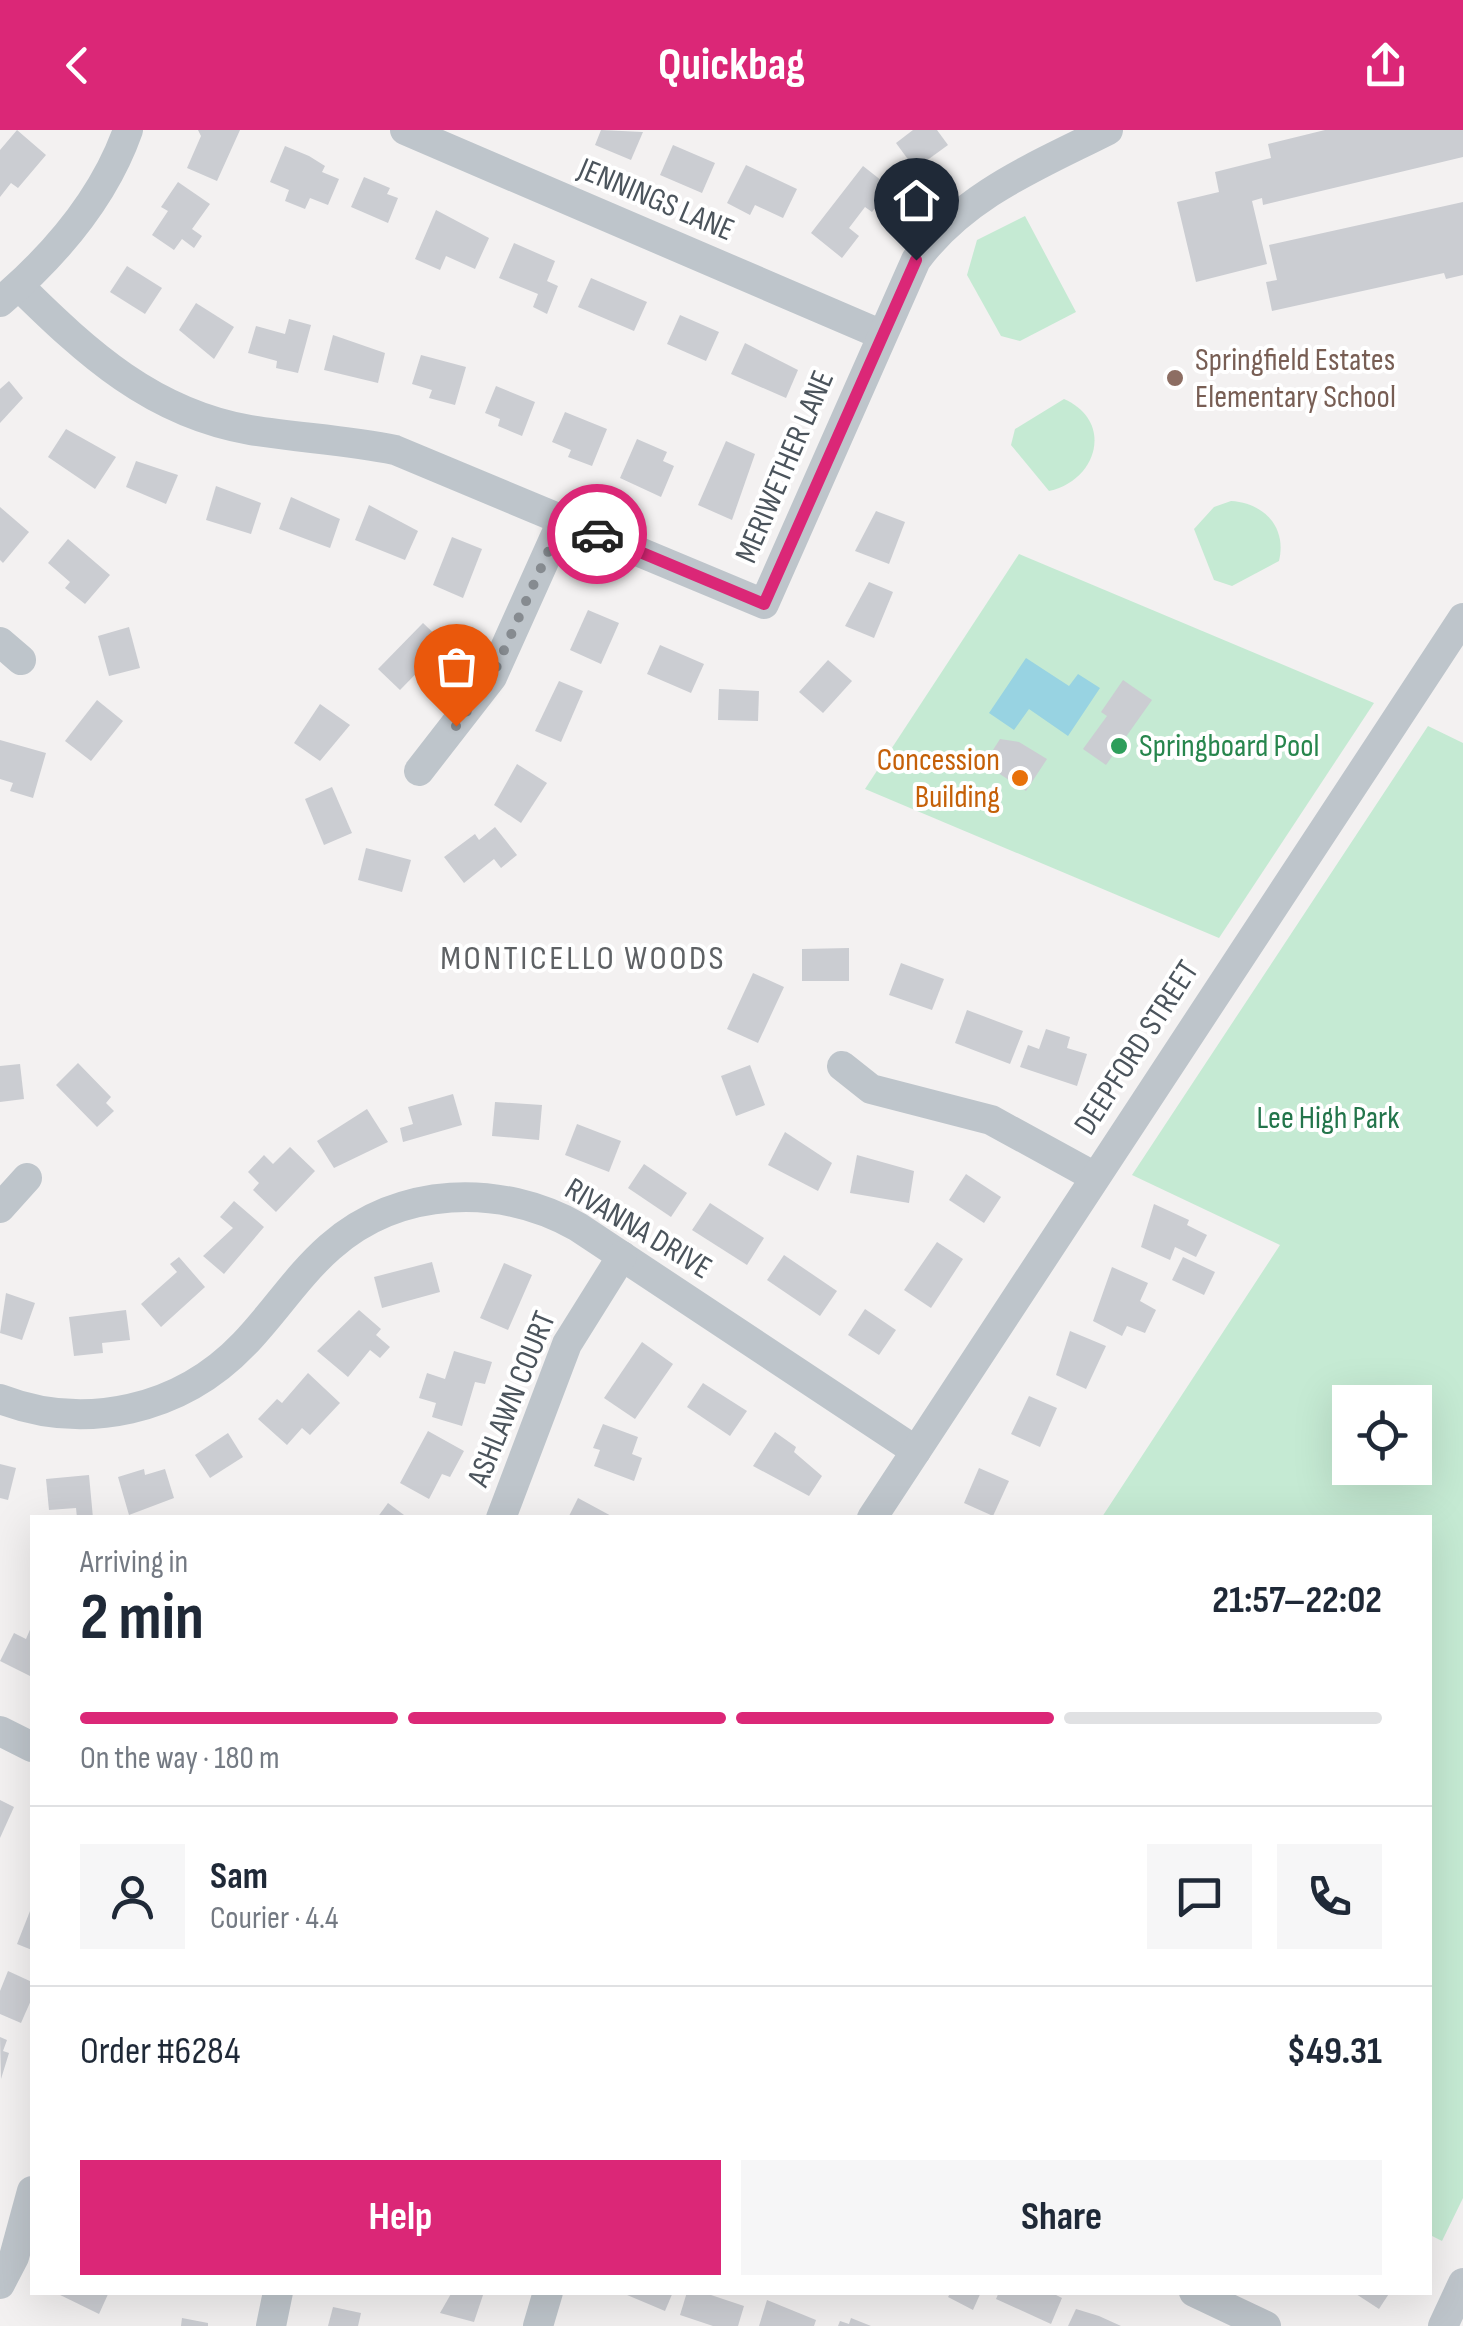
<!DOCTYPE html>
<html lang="en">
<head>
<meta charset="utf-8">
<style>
  body { margin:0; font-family:"Sofia Sans Condensed",sans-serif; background:#f6f6f7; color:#1f2937; height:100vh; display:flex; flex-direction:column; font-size:38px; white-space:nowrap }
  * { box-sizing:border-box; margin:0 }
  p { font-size:32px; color:#747a83 }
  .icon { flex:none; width:55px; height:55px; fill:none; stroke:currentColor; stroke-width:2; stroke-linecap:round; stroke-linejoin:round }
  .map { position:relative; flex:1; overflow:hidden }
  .panel { position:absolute; left:30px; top:1385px; width:1402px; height:780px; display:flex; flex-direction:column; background:#fff; border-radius:0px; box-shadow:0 10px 40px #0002 }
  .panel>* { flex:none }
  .fabs { position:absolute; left:1332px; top:1255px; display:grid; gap:20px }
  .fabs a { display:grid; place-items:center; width:100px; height:100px; border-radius:0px; background:#fff; box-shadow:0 10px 40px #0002; font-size:50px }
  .pin { position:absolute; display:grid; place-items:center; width:85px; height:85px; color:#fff; margin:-102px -42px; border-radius:50% 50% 50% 0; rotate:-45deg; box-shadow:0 0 10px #0007 }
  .pin .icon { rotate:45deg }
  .courier { position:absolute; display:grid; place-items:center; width:100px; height:100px; margin:-50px; border:8px solid #db2777; border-radius:50%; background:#fff; color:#222; box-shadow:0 2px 12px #0007 }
  .summary em { font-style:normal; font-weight:700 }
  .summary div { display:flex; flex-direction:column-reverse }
  .summary { display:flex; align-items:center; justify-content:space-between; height:170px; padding:0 50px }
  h1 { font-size:65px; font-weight:700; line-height:75px }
  .bar { display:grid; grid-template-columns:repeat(4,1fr); gap:15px 10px; align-content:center; height:120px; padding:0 50px }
  .bar i { height:12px; border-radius:8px; background:#e0e1e3 }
  .bar .on { background:#db2777 }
  .bar p { grid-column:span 4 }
  .line { display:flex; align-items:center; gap:25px; padding:0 50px; border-top:2px solid #e0e1e3 }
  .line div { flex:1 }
  .round { display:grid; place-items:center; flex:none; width:105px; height:105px; border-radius:0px; background:#f6f6f7 }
  .primary-button { display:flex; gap:20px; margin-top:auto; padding:20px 50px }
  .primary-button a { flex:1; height:115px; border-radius:0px; background:#db2777; color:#fff; font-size:40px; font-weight:700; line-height:115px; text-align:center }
  .primary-button a+a { background:#f6f6f7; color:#1f2937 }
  header { display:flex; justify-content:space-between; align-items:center; height:130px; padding:0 50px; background:#db2777; color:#fff; font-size:45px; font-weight:700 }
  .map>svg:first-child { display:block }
  .green { fill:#c5ead3; fill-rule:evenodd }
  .water { fill:#98d3e2 }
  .building { fill:#cbcdd2 }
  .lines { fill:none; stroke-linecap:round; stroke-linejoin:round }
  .minor { stroke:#bec5cb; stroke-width:30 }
  .done { stroke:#868b90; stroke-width:10; stroke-dasharray:0 18 }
  .route { stroke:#db2777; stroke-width:12 }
  .education-dot { fill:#8d6e63; stroke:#fff; stroke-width:4 }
  .leisure-dot { fill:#2e9e5b; stroke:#fff; stroke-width:4 }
  .food-dot { fill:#e8710a; stroke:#fff; stroke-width:4 }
  .labels { text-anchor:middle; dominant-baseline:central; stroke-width:8; stroke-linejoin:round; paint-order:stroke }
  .street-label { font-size:32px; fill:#4b545c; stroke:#fff }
  .education-label { font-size:32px; fill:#785e54; stroke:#fff; text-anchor:start }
  .leisure-label { font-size:32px; fill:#27864d; stroke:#fff; text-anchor:start }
  .food-label { font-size:32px; fill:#c56008; stroke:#fff; text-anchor:end }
  .park-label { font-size:32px; fill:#23754b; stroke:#fff }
  .neighbourhood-label { font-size:35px; letter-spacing:2.5px; fill:#5e6164; stroke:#fff }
</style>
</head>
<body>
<header><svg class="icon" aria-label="back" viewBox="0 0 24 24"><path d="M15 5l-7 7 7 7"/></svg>Quickbag<svg class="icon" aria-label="share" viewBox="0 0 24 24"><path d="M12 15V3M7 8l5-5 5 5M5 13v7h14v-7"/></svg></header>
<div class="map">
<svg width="1463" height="2196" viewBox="0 0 1463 2196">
  <rect width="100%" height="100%" fill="#f3f1f1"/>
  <g class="green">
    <polygon points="1025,86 1076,182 1020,211 1001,206 967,145 977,110"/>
    <path d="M1064,269C1114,291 1098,350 1049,361L1011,315L1015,299Z"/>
    <path d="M1231,371C1264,373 1287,397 1279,431L1232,456L1214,450L1194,399L1214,377Z"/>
    <polygon points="1019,424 1374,573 1219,808 865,659"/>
    <path d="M1428,596L1463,613V2068L1442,2111L1430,2105V1388L1102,1387L1280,1115L1132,1045ZM1350,1272H1415V1338H1350Z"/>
  </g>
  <polygon class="water" points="1026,528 1069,556 1078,544 1100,558 1068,606 1029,579 1014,600 989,583"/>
  <g class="building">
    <polygon points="17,0 46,25 18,58 11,53 0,67 0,20"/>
    <polygon points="198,0 240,0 217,51 187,38 201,6"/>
    <polygon points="601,0 643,2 631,30 595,15"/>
    <polygon points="913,0 937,0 948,15 915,39 896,13"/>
    <polygon points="1325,0 1463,0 1463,27 1263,75 1262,68 1252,71 1267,134 1196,152 1177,72 1219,62 1215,42 1271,28 1268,14"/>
    <polygon points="673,15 715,33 702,63 660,45"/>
    <polygon points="285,16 309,26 325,36 322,42 339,49 328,75 310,68 305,79 285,71 289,60 270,52"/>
    <polygon points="746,35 797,59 783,88 755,75 750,85 727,73"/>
    <polygon points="863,36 891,58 872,82 865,77 849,98 859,106 842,128 811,103"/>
    <polygon points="364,47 390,58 387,64 398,68 388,93 351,77"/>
    <polygon points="178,52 210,74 192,99 202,106 194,118 182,109 174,120 152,105 168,81 161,77"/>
    <polygon points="1463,72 1463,145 1446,149 1444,143 1272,181 1266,152 1277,150 1269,115"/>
    <polygon points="436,80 489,108 475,139 446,126 440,140 415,129"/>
    <polygon points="514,113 555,131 547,151 558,156 547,184 533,177 538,164 499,148"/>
    <polygon points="127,136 162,158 145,184 110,162"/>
    <polygon points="591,148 647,172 634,201 578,177"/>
    <polygon points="196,173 234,197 214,229 179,200"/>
    <polygon points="680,185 719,202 706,231 667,214"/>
    <polygon points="289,189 311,195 298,243 276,238 277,231 248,223 256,196 285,204"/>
    <polygon points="333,205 385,223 378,253 324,240"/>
    <polygon points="745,213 798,240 786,268 731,244"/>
    <polygon points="421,225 466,237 455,275 429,268 432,260 412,254"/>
    <polygon points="9,251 23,268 0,293 0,259"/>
    <polygon points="496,256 535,272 522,306 498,296 500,289 485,283"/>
    <polygon points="565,282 607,299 592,336 568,327 571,320 552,312"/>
    <polygon points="66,299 116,327 95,359 48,327"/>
    <polygon points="637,309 667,322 663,331 674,336 661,367 620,348"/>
    <polygon points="726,311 755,324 732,390 698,375"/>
    <polygon points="136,331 178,345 166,374 126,357"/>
    <polygon points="216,356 261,373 251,404 206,390"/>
    <polygon points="291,367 340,389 330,418 279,399"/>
    <polygon points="369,375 418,401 405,430 355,410"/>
    <polygon points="0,377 29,402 3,433 0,430"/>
    <polygon points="876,381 905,392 889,434 855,421"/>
    <polygon points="452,407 482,419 463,468 433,455"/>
    <polygon points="68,409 110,445 85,474 65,458 70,452 48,433"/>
    <polygon points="869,452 893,462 874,508 845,496"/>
    <polygon points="588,480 619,493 601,534 570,520"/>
    <polygon points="423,493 445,514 400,560 378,539"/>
    <polygon points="129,497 140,538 109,546 98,506"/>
    <polygon points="660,515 704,534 691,563 647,544"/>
    <polygon points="828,530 852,551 823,583 799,562"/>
    <polygon points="1123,550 1152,570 1106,635 1083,619 1107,586 1101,582"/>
    <polygon points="559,551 583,561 561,612 535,601"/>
    <polygon points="719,559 759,561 758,591 718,590"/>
    <polygon points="97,570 123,591 91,631 65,611"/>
    <polygon points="320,574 350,595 320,631 294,613"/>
    <polygon points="1000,609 1019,612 1047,629 1026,661 984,634"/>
    <polygon points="0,610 46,623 33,668 10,661 13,653 0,649"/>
    <polygon points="517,634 547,653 521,693 494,675"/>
    <polygon points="332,657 352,703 324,715 305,669"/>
    <polygon points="495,697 517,725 501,738 494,729 464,753 444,727 475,704 479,710"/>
    <polygon points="366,718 411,730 402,762 358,750"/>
    <polygon points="849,818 849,851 802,851 802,819"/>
    <polygon points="901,833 944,849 932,880 889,865"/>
    <polygon points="753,843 784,857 758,913 727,899"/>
    <polygon points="967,880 1023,901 1010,934 955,913"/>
    <polygon points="1046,899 1070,907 1067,918 1087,924 1077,956 1020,937 1028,915 1039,919"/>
    <polygon points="78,933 111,967 106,973 114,981 97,997 56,955"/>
    <polygon points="20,934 24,969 0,972 0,936"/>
    <polygon points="750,935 765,975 736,986 721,946"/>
    <polygon points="453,964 462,995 403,1012 400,998 413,994 408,977"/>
    <polygon points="495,972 542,975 539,1010 492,1006"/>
    <polygon points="367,979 388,1012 334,1038 317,1011"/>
    <polygon points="577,994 621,1011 609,1042 565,1025"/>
    <polygon points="785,1002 832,1033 818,1061 768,1035"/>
    <polygon points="290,1017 315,1041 276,1082 253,1060 259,1053 248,1042 264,1025 273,1034"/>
    <polygon points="857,1025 914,1041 909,1073 850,1063"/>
    <polygon points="644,1034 687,1063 671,1087 628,1058"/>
    <polygon points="966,1044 1001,1067 984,1093 949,1070"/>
    <polygon points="234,1071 264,1097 224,1144 203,1126 233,1098 220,1087"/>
    <polygon points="710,1073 764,1108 747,1135 692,1100"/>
    <polygon points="1154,1074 1189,1090 1187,1095 1207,1105 1196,1127 1175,1117 1170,1130 1141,1117"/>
    <polygon points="937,1112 963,1129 931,1178 904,1160"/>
    <polygon points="784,1125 837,1161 820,1186 767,1150"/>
    <polygon points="179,1127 205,1157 161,1197 141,1174 177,1142 170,1134"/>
    <polygon points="1183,1127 1215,1142 1204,1165 1172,1150"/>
    <polygon points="432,1132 440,1162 382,1178 374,1147"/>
    <polygon points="504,1133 532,1145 508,1200 480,1188"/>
    <polygon points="1112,1137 1148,1153 1140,1171 1156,1180 1145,1203 1127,1196 1122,1206 1093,1191"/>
    <polygon points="6,1163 35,1173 22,1210 0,1203"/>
    <polygon points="865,1179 896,1200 879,1225 848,1205"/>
    <polygon points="126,1180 130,1210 102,1213 103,1223 74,1226 69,1187"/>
    <polygon points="359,1180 381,1199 376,1205 390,1217 380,1228 370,1220 348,1247 317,1221"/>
    <polygon points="1070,1201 1106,1216 1086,1259 1056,1245"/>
    <polygon points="642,1212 673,1234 635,1289 604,1268"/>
    <polygon points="454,1221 492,1232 485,1254 475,1252 462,1296 432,1287 436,1273 419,1268 427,1243 445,1249"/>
    <polygon points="308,1243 340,1273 310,1305 302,1298 287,1315 258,1289 277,1269 282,1273"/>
    <polygon points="703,1253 747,1281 730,1306 687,1277"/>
    <polygon points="1029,1266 1057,1278 1040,1317 1011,1304"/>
    <polygon points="603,1294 638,1307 632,1324 642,1328 634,1351 594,1336 600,1320 593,1318"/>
    <polygon points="428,1301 464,1321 450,1347 442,1344 429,1369 400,1353"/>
    <polygon points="775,1302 796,1317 794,1322 822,1346 809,1366 753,1336"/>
    <polygon points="228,1303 243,1327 210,1348 195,1325"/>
    <polygon points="0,1334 16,1338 8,1370 0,1368"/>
    <polygon points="979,1338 1009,1351 993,1386 964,1373"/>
    <polygon points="144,1339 145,1345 165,1339 174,1368 129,1385 118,1347"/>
    <polygon points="89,1345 93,1388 77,1388 76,1378 49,1380 46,1349"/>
    <polygon points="578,1368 615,1388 568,1388"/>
    <polygon points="388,1373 408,1388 377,1388"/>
    <polygon points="32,1495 32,1547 0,1531 14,1503 26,1509"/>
    <polygon points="0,1670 14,1677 0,1708"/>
    <polygon points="32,1776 32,1820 17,1814"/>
    <polygon points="8,1841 32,1852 32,1868 21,1893 0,1884 0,1861"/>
    <polygon points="0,1907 7,1910 3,1921 9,1923 1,1949"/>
    <polygon points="54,2162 109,2162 99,2184"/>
    <polygon points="452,2162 484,2162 474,2192 440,2183"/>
    <polygon points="620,2162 673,2162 665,2181"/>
    <polygon points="687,2162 702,2162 744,2176 738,2196 713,2196 680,2185"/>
    <polygon points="951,2162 981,2162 973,2180 948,2167"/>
    <polygon points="999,2162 1050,2162 1062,2168 1051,2194 996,2169"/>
    <polygon points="1353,2162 1390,2162 1379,2179"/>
    <polygon points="767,2170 816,2190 814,2196 759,2196"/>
    <polygon points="333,2177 361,2183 358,2196 328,2196"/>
    <polygon points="1076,2179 1099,2186 1121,2196 1068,2196"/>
    <polygon points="182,2188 208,2193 208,2196 181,2196"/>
    <polygon points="851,2188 871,2196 838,2196 840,2191 849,2194"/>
  </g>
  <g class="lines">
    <g class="minor">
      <polyline points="405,0 880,204"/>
      <path d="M19,156C87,223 152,283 250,300C299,308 347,310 395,320L764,474L916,130C965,64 1037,36 1108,0"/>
      <path d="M0,172C54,126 104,68 128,0"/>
      <polyline points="0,512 21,530"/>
      <polyline points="419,641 492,547 563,389"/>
      <polyline points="842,936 871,959 991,990 1095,1047"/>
      <polyline points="0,1078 27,1048"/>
      <path d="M0,1269C85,1302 181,1280 244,1214C274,1183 297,1146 330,1117C399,1056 500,1053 578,1097L916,1321"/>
      <polyline points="501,1388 567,1214 622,1126"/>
      <polyline points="872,1388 1463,488"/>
      <polyline points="0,1601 32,1617"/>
      <polyline points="0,2154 14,2127 32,2061"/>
      <polyline points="1194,2162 1266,2196"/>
      <polyline points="271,2196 278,2162"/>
      <polyline points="538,2196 548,2162"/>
      <polyline points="1443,2196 1463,2153"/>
    </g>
  </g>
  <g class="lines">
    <polyline class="done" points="456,596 492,547 563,389 597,404"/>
    <polyline class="route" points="597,404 764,474 916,130"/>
  </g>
  <circle class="education-dot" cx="1175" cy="248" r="10"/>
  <circle class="leisure-dot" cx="1119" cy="616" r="10"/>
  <circle class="food-dot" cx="1020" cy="648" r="10"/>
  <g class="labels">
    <g class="street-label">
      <text transform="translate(656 70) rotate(23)">JENNINGS LANE</text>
      <text transform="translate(785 337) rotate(-67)">MERIWETHER LANE</text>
      <text transform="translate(1137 918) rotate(-57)">DEEPFORD STREET</text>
      <text transform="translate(638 1099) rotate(31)">RIVANNA DRIVE</text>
      <text transform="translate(512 1269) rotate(-68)">ASHLAWN COURT</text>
    </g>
    <g class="education-label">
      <text x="1195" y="230">Springfield Estates<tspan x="1195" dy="37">Elementary School</tspan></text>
    </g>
    <g class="leisure-label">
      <text x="1139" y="616">Springboard Pool</text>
    </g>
    <g class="food-label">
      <text x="1000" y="630">Concession<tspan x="1000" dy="37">Building</tspan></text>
    </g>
    <g class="park-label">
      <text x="1328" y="988">Lee High Park</text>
    </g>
    <g class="neighbourhood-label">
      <text x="583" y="828">MONTICELLO WOODS</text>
    </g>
  </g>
</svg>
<div class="fabs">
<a><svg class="icon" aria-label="locate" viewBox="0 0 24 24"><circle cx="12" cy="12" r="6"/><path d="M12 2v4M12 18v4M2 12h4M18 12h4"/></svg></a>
</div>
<div class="pin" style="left:456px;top:596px;background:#ea580c"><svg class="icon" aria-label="bag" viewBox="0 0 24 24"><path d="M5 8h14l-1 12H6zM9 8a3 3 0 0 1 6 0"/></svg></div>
<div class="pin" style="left:916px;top:130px;background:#1f2937"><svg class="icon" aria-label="home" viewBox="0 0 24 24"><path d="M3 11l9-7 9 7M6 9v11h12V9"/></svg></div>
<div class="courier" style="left:597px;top:404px"><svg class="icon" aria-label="car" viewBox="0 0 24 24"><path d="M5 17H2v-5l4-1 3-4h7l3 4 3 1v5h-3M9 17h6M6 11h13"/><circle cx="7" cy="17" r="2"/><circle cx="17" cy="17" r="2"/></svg></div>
<section class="panel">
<div class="summary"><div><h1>2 min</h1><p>Arriving in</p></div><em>21:57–22:02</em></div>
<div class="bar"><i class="on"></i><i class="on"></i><i class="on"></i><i></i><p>On the way · 180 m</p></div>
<div class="line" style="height:180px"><a class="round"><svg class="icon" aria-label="person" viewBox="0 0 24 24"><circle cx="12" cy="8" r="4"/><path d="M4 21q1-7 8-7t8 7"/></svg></a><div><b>Sam</b><p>Courier · 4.4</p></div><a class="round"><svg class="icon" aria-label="chat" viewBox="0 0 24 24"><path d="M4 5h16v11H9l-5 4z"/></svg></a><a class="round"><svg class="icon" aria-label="phone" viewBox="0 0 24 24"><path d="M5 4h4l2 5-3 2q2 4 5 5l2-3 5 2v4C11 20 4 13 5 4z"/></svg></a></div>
<div class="line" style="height:130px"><div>Order #6284</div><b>$49.31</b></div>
<div class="primary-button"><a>Help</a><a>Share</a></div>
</section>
</div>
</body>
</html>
